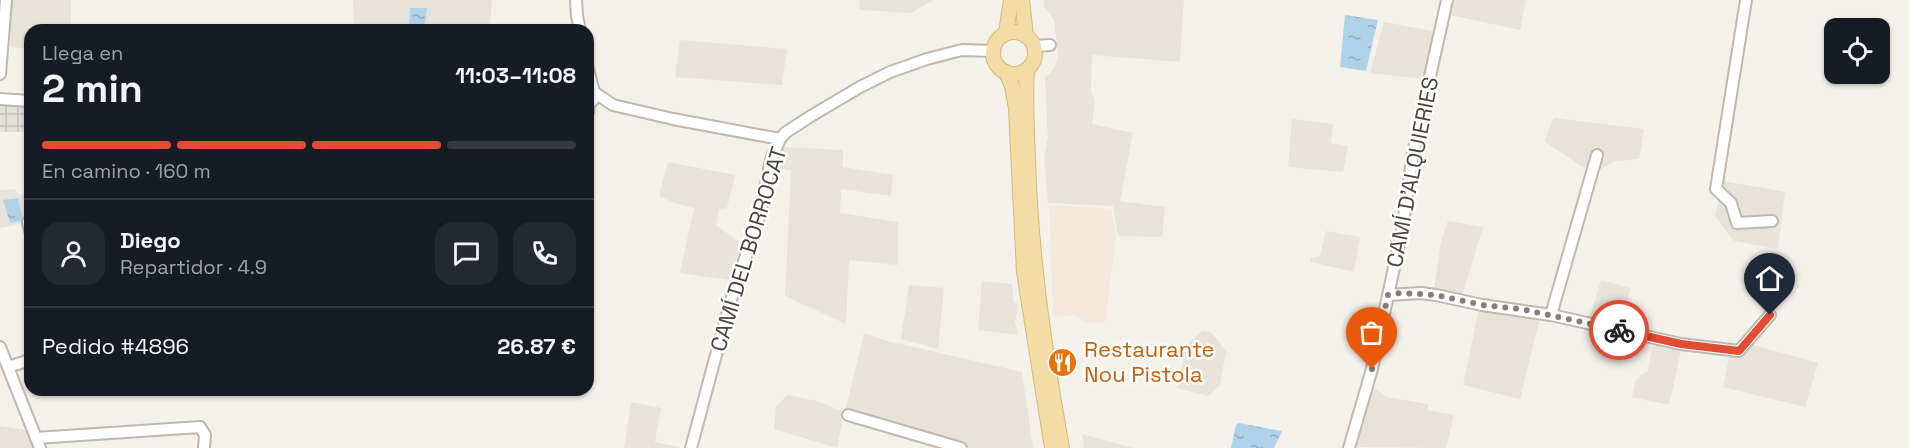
<!DOCTYPE html>
<html lang="es">
<head>
<meta charset="utf-8">
<style>
  body { margin:0; font-family:"Space Grotesk",sans-serif; background:#242831; color:#f1f3f6; height:100vh; display:flex; flex-direction:column; font-size:22px; white-space:nowrap }
  * { box-sizing:border-box; margin:0 }
  p { font-size:20px; color:#9ea1a6 }
  .icon { flex:none; width:33px; height:33px; fill:none; stroke:currentColor; stroke-width:2; stroke-linecap:round; stroke-linejoin:round }
  .map { position:relative; flex:1; overflow:hidden }
  .drawer { position:absolute; left:24px; top:24px; width:570px; height:372px; display:flex; flex-direction:column; background:#171b24; border-radius:18px; box-shadow:0 2px 4px #0004 }
  .drawer>* { flex:none }
  .fabs { position:absolute; left:1824px; top:18px; display:grid; gap:12px }
  .fabs a { display:grid; place-items:center; width:66px; height:66px; border-radius:12px; background:#171b24; box-shadow:0 2px 4px #0004; font-size:30px }
  .pin { position:absolute; display:grid; place-items:center; width:51px; height:51px; color:#fff; margin:-62px -26px; border-radius:50% 50% 50% 0; rotate:-45deg; box-shadow:0 0 6px #0007 }
  .pin .icon { rotate:45deg }
  .courier { position:absolute; display:grid; place-items:center; width:60px; height:60px; margin:-30px; border:4px solid #e24c34; border-radius:50%; background:#fff; color:#222; box-shadow:0 2px 8px #0007 }
  .overview em { font-style:normal; font-weight:700 }
  .overview div { display:flex; flex-direction:column-reverse }
  .overview { display:flex; align-items:center; justify-content:space-between; height:102px; padding:0 18px }
  h1 { font-size:39px; font-weight:700; line-height:45px }
  .bar { display:grid; grid-template-columns:repeat(4,1fr); gap:9px 6px; align-content:center; height:72px; padding:0 18px }
  .bar i { height:8px; border-radius:4px; background:#363941 }
  .bar .on { background:#e24c34 }
  .bar p { grid-column:span 4 }
  .line { display:flex; align-items:center; gap:15px; padding:0 18px; border-top:2px solid #363941 }
  .line div { flex:1 }
  .round { display:grid; place-items:center; flex:none; width:63px; height:63px; border-radius:18px; background:#242831 }
  .map>svg:first-child { display:block }
  .residential { fill:#e7e3da }
  .commercial { fill:#f3e8d9 }
  .industrial { fill:url(#industrial-grid) }
  .water { fill:url(#water-ripples) }
  .lines { fill:none; stroke-linecap:round; stroke-linejoin:round }
  .minor-casing { stroke:#beb8af; stroke-width:14 }
  .major-casing { stroke:#d7b876; stroke-width:16 }
  .minor { stroke:#fff; stroke-width:10 }
  .major { stroke:#f3dca5; stroke-width:14 }
  .done { stroke:#847f78; stroke-width:6; stroke-dasharray:0 10.8 }
  .route { stroke:#e24c34; stroke-width:8 }
  .labels { text-anchor:middle; dominant-baseline:central; stroke-width:5; stroke-linejoin:round; paint-order:stroke }
  .street-label { font-size:22px; fill:#47423a; stroke:#fff }
  .food-label { font-size:22px; fill:#c56008; stroke:#fff; text-anchor:start }
</style>
</head>
<body>
<div class="map">
<svg width="1909" height="448" viewBox="0 0 1909 448">
  <defs>
    <pattern id="industrial-grid" width="8" height="8" patternUnits="userSpaceOnUse" patternTransform="scale(1.5)"><rect width="8" height="8" fill="#e4e0dc"/><path d="M0 4h8M4 0v8" fill="none" stroke="#c5c1be"/></pattern>
    <pattern id="water-ripples" width="26" height="14" patternUnits="userSpaceOnUse" patternTransform="scale(1.5)"><rect width="26" height="14" fill="#afd2e9"/><path d="M2 4q2-2 4 0t4 0M15 11q2-2 4 0t4 0" fill="none" stroke="#90acbe"/></pattern>
  </defs>
  <rect width="100%" height="100%" fill="#f4f1eb"/>
  <g class="residential">
    <polygon points="12,0 71,0 71,30 30,30 30,49 10,47"/>
    <polygon points="353,0 492,0 490,30 354,30"/>
    <polygon points="860,0 933,0 911,13 859,10"/>
    <polygon points="1044,0 1184,0 1180,62 1092,55 1091,91 1095,100 1092,124 1133,133 1120,201 1165,207 1162,237 1118,236 1113,206 1048,203 1044,157 1048,138 1045,78 1054,69 1058,56 1054,20 1044,6"/>
    <polygon points="1455,0 1526,0 1520,30 1450,15"/>
    <polygon points="1384,22 1433,31 1424,79 1370,73"/>
    <polygon points="680,40 787,49 782,85 675,77"/>
    <polygon points="1554,118 1644,129 1639,159 1617,161 1598,170 1583,167 1544,141"/>
    <polygon points="1292,119 1333,124 1331,143 1348,146 1343,172 1288,167"/>
    <polygon points="782,147 843,150 843,167 893,175 891,196 841,189 840,213 898,222 898,265 849,260 846,324 785,296 791,170 775,167"/>
    <polygon points="668,162 735,175 727,208 719,209 716,225 742,244 729,280 680,273 694,208 677,204 659,196"/>
    <polygon points="1723,181 1785,192 1778,249 1734,241 1715,216"/>
    <polygon points="15,189 19,195 30,193 30,222 0,228 0,190"/>
    <polygon points="1448,221 1483,227 1462,296 1434,290 1441,241"/>
    <polygon points="1326,231 1360,237 1354,272 1310,262 1311,258 1320,256"/>
    <polygon points="1601,280 1630,288 1623,324 1590,317"/>
    <polygon points="982,281 1012,284 1014,302 1018,304 1015,322 1018,335 978,330"/>
    <polygon points="909,285 944,288 938,349 901,339"/>
    <polygon points="1479,308 1540,317 1520,399 1463,385"/>
    <polygon points="1202,331 1211,332 1226,351 1220,385 1208,396 1177,388 1186,346"/>
    <polygon points="864,333 887,341 1022,372 1033,448 969,448 935,439 846,409"/>
    <polygon points="1657,343 1681,350 1669,405 1632,397 1635,382 1640,375 1648,371 1652,348"/>
    <polygon points="1750,344 1818,363 1805,407 1723,387 1730,353"/>
    <polygon points="1373,387 1387,397 1428,404 1428,410 1454,415 1446,448 1357,447"/>
    <polygon points="788,395 817,401 844,412 837,448 774,429 776,406"/>
    <polygon points="631,402 661,408 655,442 683,448 624,448"/>
    <polygon points="0,426 27,430 33,448 0,448"/>
    <polygon points="1082,434 1133,448 1084,448"/>
  </g>
  <polygon class="commercial" points="1049,205 1111,209 1116,238 1105,323 1086,322 1073,315 1056,317 1053,313"/>
  <polygon class="industrial" points="0,102 30,103 30,132 0,132"/>
  <g class="water">
    <polygon points="410,8 427,8 424,30 409,30"/>
    <polygon points="1345,15 1378,20 1366,71 1340,67"/>
    <polygon points="18,198 23,221 10,223 3,200"/>
    <polygon points="1239,423 1282,431 1274,448 1231,448 1236,425"/>
  </g>
  <g class="lines">
    <defs>
      <g id="minor">
        <polyline points="576,0 577,16 580,30"/>
        <polyline points="1746,0 1716,189 1731,203 1737,223 1772,221"/>
        <polyline points="1034,46 1050,45"/>
        <polyline points="588,69 594,92 613,105 673,119 780,139"/>
        <polyline points="0,74 6,0"/>
        <polyline points="0,99 30,101"/>
        <polyline points="588,112 589,104 598,95"/>
        <polyline points="28,222 30,231"/>
        <polyline points="1388,295 1421,293 1436,295 1482,305 1551,315 1597,155"/>
        <polyline points="1551,315 1681,344 1739,351 1770,315"/>
        <polyline points="0,347 40,448"/>
        <polyline points="8,367 30,360"/>
        <polyline points="848,415 961,448"/>
        <polyline points="36,438 200,427 205,435 204,448"/>
        <polyline points="691,448 730,303 760,214 771,160 780,139 785,133 811,116 860,87 890,72 927,59 962,50 993,51"/>
        <polyline points="1349,448 1372,369 1402,231 1413,153 1447,0"/>
      </g>
      <g id="major">
        <polyline points="1022,0 1026,36"/>
        <circle cx="1014" cy="53" r="21"/>
        <polyline points="1006,33 1011,0"/>
        <path d="M1027,69C1025,100 1027,130 1028,161C1031,258 1045,353 1062,448"/>
        <polyline points="1006,72 1012,86 1016,108 1024,272 1052,448"/>
      </g>
    </defs>
    <use href="#minor" class="minor-casing"/>
    <use href="#major" class="major-casing"/>
    <use href="#minor" class="minor"/>
    <use href="#major" class="major"/>
  </g>
  <g class="lines">
    <polyline class="done" points="1372,369 1388,295 1400,293 1436,295 1482,305 1521,309 1619,330"/>
    <polyline class="route" points="1619,330 1681,344 1739,351 1770,315"/>
  </g>
  <defs>
    <symbol id="restaurant-disc" viewBox="-11 -11 22 22"><circle r="9.5" fill="#e8710a" stroke="#fff"/><path d="M-5-6h1v4h1v-4h1v4h1v-4h1v5L-1.5 .5V6h-2V.5L-5-1ZM5-6V6H3V1.5H1.5Q1.5-4 5-6Z" fill="#fff"/></symbol>
  </defs>
  <g fill-rule="evenodd">
    <use href="#restaurant-disc" x="1046" y="346" width="33" height="33"/>
  </g>
  <g class="labels">
    <g class="street-label">
      <text transform="translate(1412 172) rotate(-79)">CAMÍ D'ALQUIERIES</text>
      <text transform="translate(748 249) rotate(-73)">CAMÍ DEL BORROCAT</text>
    </g>
    <g class="food-label">
      <text x="1084" y="349">Restaurante<tspan x="1084" dy="25">Nou Pistola</tspan></text>
    </g>
  </g>
</svg>
<div class="fabs">
<a><svg class="icon" aria-label="locate" viewBox="0 0 24 24"><circle cx="12" cy="12" r="6"/><path d="M12 2v4M12 18v4M2 12h4M18 12h4"/></svg></a>
</div>
<div class="pin" style="left:1372px;top:369px;background:#ea580c"><svg class="icon" aria-label="bag" viewBox="0 0 24 24"><path d="M5 8h14l-1 12H6zM9 8a3 3 0 0 1 6 0"/></svg></div>
<div class="pin" style="left:1770px;top:315px;background:#1f2937"><svg class="icon" aria-label="home" viewBox="0 0 24 24"><path d="M3 11l9-7 9 7M6 9v11h12V9"/></svg></div>
<div class="courier" style="left:1619px;top:330px"><svg class="icon" aria-label="bike" viewBox="0 0 24 24"><circle cx="6" cy="16" r="4"/><circle cx="18" cy="16" r="4"/><path d="M6 16l4-8h5l3 8M10 8l3 8H6M13 5h3"/></svg></div>
<section class="drawer">
<div class="overview"><div><h1>2 min</h1><p>Llega en</p></div><em>11:03–11:08</em></div>
<div class="bar"><i class="on"></i><i class="on"></i><i class="on"></i><i></i><p>En camino · 160 m</p></div>
<div class="line" style="height:108px"><a class="round"><svg class="icon" aria-label="person" viewBox="0 0 24 24"><circle cx="12" cy="8" r="4"/><path d="M4 21q1-7 8-7t8 7"/></svg></a><div><b>Diego</b><p>Repartidor · 4.9</p></div><a class="round"><svg class="icon" aria-label="chat" viewBox="0 0 24 24"><path d="M4 5h16v11H9l-5 4z"/></svg></a><a class="round"><svg class="icon" aria-label="phone" viewBox="0 0 24 24"><path d="M5 4h4l2 5-3 2q2 4 5 5l2-3 5 2v4C11 20 4 13 5 4z"/></svg></a></div>
<div class="line" style="height:78px"><div>Pedido #4896</div><b>26.87 €</b></div>
</section>
</div>
</body>
</html>
